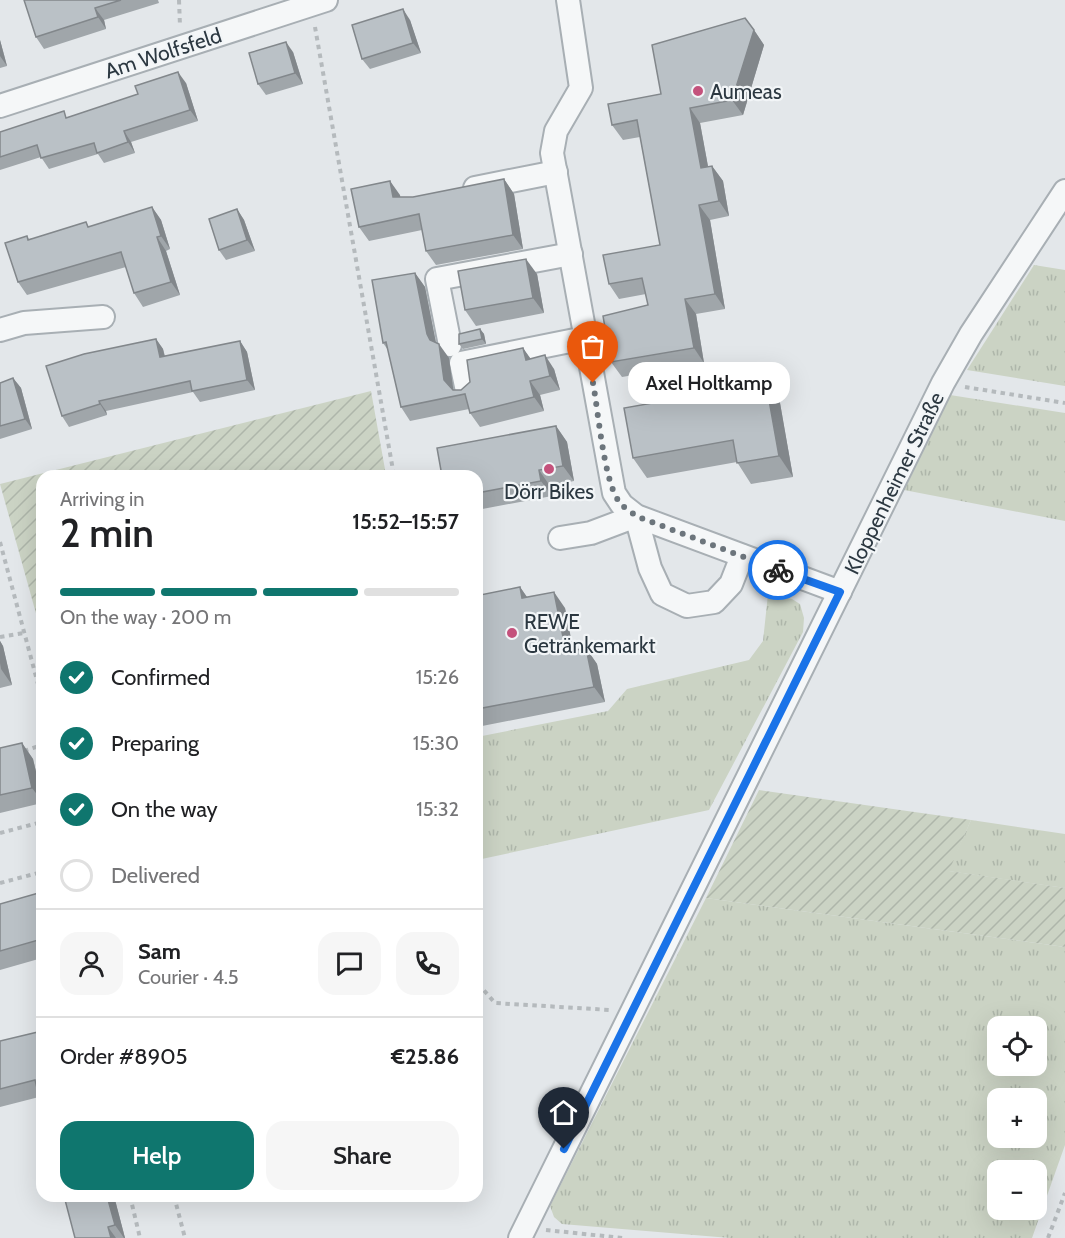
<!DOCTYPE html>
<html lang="en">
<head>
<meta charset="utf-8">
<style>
  body { margin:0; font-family:Cabin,sans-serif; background:#f6f6f6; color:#202124; height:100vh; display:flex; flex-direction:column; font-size:22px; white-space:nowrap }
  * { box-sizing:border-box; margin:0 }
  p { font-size:20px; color:#757577 }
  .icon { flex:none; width:33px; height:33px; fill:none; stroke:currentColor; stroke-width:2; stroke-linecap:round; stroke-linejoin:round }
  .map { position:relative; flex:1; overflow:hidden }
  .panel { position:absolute; left:36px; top:470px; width:447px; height:732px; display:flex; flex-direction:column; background:#fff; border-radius:18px; box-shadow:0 6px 24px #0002 }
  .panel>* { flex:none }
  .tools { position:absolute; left:987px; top:1016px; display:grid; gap:12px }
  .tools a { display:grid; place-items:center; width:60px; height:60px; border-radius:12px; background:#fff; box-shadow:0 6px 24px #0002; font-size:30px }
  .pin { position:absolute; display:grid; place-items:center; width:51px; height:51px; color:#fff; margin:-62px -26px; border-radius:50% 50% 50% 0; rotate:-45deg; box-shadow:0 0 6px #0007 }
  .pin .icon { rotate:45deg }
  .courier { position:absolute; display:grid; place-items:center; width:60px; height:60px; margin:-30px; border:4px solid #1a73e8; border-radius:50%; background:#fff; color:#222; box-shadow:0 2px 8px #0007 }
  .bubble { position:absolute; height:42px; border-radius:18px; background:#fff; box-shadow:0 6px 24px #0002; font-size:20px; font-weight:600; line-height:42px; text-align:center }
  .overview em { font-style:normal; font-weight:600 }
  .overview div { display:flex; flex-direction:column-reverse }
  .overview { display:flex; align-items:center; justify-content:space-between; height:102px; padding:0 24px }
  h1 { font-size:39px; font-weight:600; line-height:45px }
  .bar { display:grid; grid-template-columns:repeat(4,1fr); gap:9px 6px; align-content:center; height:72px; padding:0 24px }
  .bar i { height:8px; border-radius:4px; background:#e0e0e0 }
  .bar .on { background:#0f766e }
  .bar p { grid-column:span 4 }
  .line { display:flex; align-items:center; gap:15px; padding:0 24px; border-top:2px solid #e0e0e0 }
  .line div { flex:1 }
  .round { display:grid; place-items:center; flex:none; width:63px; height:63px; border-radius:18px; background:#f6f6f6 }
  ol { padding:0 24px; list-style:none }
  li { display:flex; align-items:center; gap:18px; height:66px }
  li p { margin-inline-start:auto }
  li .icon { padding:6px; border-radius:50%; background:#0f766e; color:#fff; stroke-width:4 }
  li:last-child { color:#757577 }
  li i { width:33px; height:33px; border:3px solid #e0e0e0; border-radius:50% }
  .cta { display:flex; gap:12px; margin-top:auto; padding:12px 24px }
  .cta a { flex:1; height:69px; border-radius:18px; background:#0f766e; color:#fff; font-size:24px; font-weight:600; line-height:69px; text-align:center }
  .cta a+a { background:#f6f6f6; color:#202124 }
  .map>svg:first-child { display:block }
  .grass { fill:url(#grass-tufts); fill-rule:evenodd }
  .garden { fill:url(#garden-furrows) }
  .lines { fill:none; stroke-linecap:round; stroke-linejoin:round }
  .minor-casing { stroke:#a8afb4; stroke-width:26 }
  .path { stroke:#b5babd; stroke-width:4; stroke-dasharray:4.5 4.5; stroke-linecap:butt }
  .minor { stroke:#f5f7f8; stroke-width:22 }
  .wall { fill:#a0a6aa }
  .shaded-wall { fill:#82878b }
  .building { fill:#bac1c6; stroke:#82878b; stroke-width:1.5 }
  .done { stroke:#6c757c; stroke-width:6; stroke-dasharray:0 10.8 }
  .route { stroke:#1a73e8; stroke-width:8 }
  .poi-dot { fill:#c4527c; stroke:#f2f5f7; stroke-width:2 }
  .labels { text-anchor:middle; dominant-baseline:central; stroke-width:4.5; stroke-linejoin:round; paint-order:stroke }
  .street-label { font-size:21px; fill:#2c3841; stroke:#f2f5f7 }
  .poi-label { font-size:21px; fill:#2c3841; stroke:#f2f5f7; text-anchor:start }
</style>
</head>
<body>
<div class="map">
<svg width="1065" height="1238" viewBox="0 0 1065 1238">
  <defs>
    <pattern id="grass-tufts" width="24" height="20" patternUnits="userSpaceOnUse" patternTransform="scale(1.5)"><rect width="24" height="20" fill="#cbd3c4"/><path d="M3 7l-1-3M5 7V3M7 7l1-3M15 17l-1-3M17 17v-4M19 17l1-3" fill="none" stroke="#aeb6aa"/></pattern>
    <pattern id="garden-furrows" width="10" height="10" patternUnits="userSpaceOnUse" patternTransform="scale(1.5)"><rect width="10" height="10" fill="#cbd3c4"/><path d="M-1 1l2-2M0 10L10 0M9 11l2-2" fill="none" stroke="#aeb6aa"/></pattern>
  </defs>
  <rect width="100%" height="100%" fill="#e3e7ea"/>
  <g class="grass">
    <polygon points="1034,265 1065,270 1065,386 967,370"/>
    <polygon points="950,395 1065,413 1065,521 904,490"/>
    <polygon points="768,594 792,599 800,604 804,618 803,632 709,810 477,860 477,737 608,711 627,689 749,660 763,641"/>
    <polygon points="971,820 1065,834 1065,888 948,871"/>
    <path d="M706,898L1065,947V1145L1032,1238H730L562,1224L554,1217L550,1206ZM998,1026H1036V1065H998ZM998,1098H1036V1137H998ZM998,1170H1036V1209H998Z"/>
  </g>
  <g class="garden">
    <polygon points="371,391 386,475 42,476 42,635 0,484"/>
    <polygon points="759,790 971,820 949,871 1065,888 1065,947 706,898"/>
  </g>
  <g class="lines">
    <defs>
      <g id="minor">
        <polyline points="568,0 581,88 556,131 552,153 614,493 622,505 636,516 840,592"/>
        <polyline points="0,106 326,0"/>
        <polyline points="475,188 556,172"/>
        <polyline points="0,330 24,323 103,317"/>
        <polyline points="450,345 437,279 571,254"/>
        <polyline points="467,391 461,363 585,338"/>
        <polyline points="560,538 591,533 636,516 650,568 662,594 687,606 714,602 731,584 742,556"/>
        <polyline points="520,1238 943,383 971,334 1065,191"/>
      </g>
    </defs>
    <use href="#minor" class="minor-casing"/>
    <g class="path">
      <polyline points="179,0 180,26"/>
      <polyline points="315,27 394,476"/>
      <polyline points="965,387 1065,403"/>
      <polyline points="0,542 42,699"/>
      <polyline points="0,637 24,633"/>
      <polyline points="24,751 42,745"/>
      <polyline points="0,833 42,822"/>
      <polyline points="0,883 42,872"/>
      <polyline points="477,965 481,987 495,1003 610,1010"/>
      <polyline points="130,1196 140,1238"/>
      <polyline points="174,1196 185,1238"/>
      <polyline points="546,1230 623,1238"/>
      <polyline points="1048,1238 1065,1193"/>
    </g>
    <use href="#minor" class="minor"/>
  </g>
  <g class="wall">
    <polygon points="24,0 158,0 159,3 104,20 106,29 44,49 36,37"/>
    <polygon points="410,20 421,53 370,69 362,59"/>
    <polygon points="754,30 764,45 743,115 700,123 708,166 712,166 723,181 729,216 710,220 725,309 696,314 704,363 622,377 611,362 648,305 646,294 619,299 609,284 660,245 640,137 623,140 612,125 661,94"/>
    <polygon points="0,40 7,66 0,68"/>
    <polygon points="293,52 303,84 266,95 258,84"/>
    <polygon points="186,83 198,121 131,142 135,153 104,163 98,154 49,169 41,157 0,170 0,132 68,117"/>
    <polygon points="504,179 514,194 523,249 436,265 426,251 422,230 369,241 359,227 390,181 400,197 413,197"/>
    <polygon points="152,207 161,220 170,249 166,251 180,295 143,307 134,293 126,267 27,295 18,282 27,236 29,239 90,227"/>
    <polygon points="237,209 244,220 255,251 226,260 219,250"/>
    <polygon points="415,273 425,287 436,343 449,358 453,390 461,390 523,348 530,359 554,369 560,390 540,395 544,411 480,427 470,413 469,409 410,421 401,407 388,350 383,343"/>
    <polygon points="537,274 544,313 476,326 465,310"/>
    <polygon points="480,329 484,334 486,344 463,349 459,344"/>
    <polygon points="156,339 163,349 165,356 240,341 247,352 255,390 200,402 193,392 106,411 107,415 69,427 62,416"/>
    <polygon points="13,378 21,388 32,429 0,439 0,383"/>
    <polygon points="766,383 780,403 793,477 751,484 737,462 647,478 633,458"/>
    <polygon points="556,426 567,442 574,481 550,486 552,496 477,510 477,476"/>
    <polygon points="520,587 527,597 565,608 573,651 586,648 597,664 605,702 477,727 477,606 482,605"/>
    <polygon points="0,641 3,646 12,685 0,688"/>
    <polygon points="22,743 33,759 42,797 42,803 0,813 0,748"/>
    <polygon points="42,892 42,958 0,970 0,904"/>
    <polygon points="42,1031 39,1097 0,1107 0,1041"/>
    <polygon points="64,1196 114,1196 125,1238 75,1238"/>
  </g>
  <g class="shaded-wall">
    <polygon points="95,8 104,20 106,29 98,17"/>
    <polygon points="403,9 410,20 421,53 413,43"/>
    <polygon points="754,30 764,45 743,115 732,100"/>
    <polygon points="0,40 7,66 0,56"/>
    <polygon points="286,42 293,52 303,84 295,73"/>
    <polygon points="178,72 186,83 198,121 190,110"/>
    <polygon points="690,108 700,123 711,183 701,168"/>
    <polygon points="124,131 131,142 135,153 128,142"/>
    <polygon points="712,166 723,181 729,216 719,201"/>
    <polygon points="504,179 514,194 523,249 513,235"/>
    <polygon points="390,181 400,195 403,212 393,197"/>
    <polygon points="699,205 710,220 725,309 715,294"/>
    <polygon points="152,207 161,220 170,249 161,236"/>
    <polygon points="237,209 244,220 255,251 247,240"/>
    <polygon points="157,237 166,251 180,295 171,282"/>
    <polygon points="526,259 537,274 544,313 533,298"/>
    <polygon points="415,273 425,287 437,348 430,340 427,334"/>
    <polygon points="685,299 696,314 704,363 694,348"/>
    <polygon points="480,329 484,334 486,344 482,339"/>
    <polygon points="156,339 163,349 167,368 160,357"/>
    <polygon points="240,341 247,352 255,390 247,380"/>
    <polygon points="439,344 449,358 454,394 444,380"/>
    <polygon points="523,348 533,362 526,360"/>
    <polygon points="545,355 554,369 560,390 550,376"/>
    <polygon points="13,378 21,388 32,429 25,419"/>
    <polygon points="530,381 540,395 544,411 534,397"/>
    <polygon points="766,383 780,403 793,477 779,456"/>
    <polygon points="99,401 106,411 107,415 100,404"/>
    <polygon points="556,426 567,442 574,481 563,466"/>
    <polygon points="539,470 550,486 552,496 541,481"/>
    <polygon points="520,587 531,603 522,598"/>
    <polygon points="554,592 565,608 577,668 566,652"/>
    <polygon points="0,641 3,646 12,685 1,669 0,663"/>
    <polygon points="586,648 597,664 605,702 594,687"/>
    <polygon points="22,743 33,759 42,797 42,801 32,788"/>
    <polygon points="107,1196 114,1196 125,1238 124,1238 115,1225"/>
    <polygon points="108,1227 116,1238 111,1238"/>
  </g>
  <g class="building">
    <polygon points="24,0 121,0 95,8 98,17 36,37"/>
    <polygon points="403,9 413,43 362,59 352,25"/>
    <polygon points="745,18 754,30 732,100 690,108 701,168 712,166 719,201 699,205 715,294 685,299 694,348 611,362 603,316 648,305 642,278 609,284 603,255 660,245 637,120 612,125 608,104 661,94 652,45"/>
    <polygon points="286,42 295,73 258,84 249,53"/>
    <polygon points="178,72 190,110 124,131 128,142 97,153 94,143 41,158 37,145 0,157 0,132 64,111 66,118 138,94 135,86"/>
    <polygon points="504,179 513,235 426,251 419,214 359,227 351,189 390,181 393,197 413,197"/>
    <polygon points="152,207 161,236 157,237 171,282 134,293 121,252 18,282 5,243 27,236 28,240 86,222 88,227"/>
    <polygon points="237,209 247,240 219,250 209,219"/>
    <polygon points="526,259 533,298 465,310 458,271"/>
    <polygon points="415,273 427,334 430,340 439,344 444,380 453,390 461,390 470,382 467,360 523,348 526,360 545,355 550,376 530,381 534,397 470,413 465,394 401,407 386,342 383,343 372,280"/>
    <polygon points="480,329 482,339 459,344 459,334"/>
    <polygon points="156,339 160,357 240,341 247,380 192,391 190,381 99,401 100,404 62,416 46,366 84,354"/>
    <polygon points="13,378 25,419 0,426 0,383"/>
    <polygon points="766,383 779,456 737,463 733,440 633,458 624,408"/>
    <polygon points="556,426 563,466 539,470 541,481 477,493 477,476 442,476 437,448"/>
    <polygon points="520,587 522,598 554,592 566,652 586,648 594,687 477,709 477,606 482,605 480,595"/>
    <polygon points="22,743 32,788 0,795 0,748"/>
    <polygon points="42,892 42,939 0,951 0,904"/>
    <polygon points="42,1031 42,1108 35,1080 0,1089 0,1041"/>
    <polygon points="64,1196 107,1196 115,1225 108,1227 111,1238 75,1238"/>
  </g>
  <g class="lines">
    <path class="done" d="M593,383C598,410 604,480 618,500C622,507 630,511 636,516L778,570"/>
    <polyline class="route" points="564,1149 840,592 778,570"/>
  </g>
  <g class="poi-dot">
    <circle cx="698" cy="91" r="6"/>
    <circle cx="549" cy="469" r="6"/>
    <circle cx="512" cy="633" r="6"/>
  </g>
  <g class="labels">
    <g class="street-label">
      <text transform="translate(163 53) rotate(-18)">Am Wolfsfeld</text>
      <text transform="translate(894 483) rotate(-64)">Kloppenheimer Straße</text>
    </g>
    <g class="poi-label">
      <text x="710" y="91">Aumeas</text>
      <text x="549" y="491" text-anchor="middle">Dörr Bikes</text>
      <text x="524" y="621">REWE<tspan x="524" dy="24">Getränkemarkt</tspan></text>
    </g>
  </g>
</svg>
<div class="tools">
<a><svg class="icon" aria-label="locate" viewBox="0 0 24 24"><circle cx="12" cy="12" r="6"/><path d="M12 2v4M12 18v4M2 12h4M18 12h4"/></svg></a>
<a>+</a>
<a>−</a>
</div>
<div class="pin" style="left:593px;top:383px;background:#ea580c"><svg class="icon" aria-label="bag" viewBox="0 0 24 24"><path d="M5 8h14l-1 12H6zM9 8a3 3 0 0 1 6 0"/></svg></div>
<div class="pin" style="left:564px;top:1149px;background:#1f2937"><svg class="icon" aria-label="home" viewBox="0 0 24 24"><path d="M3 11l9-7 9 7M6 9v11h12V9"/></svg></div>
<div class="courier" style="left:778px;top:570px"><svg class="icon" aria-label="bike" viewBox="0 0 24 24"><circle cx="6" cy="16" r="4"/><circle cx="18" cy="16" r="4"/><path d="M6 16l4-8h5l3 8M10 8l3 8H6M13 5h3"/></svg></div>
<div class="bubble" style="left:628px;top:362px;width:162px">Axel Holtkamp</div>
<section class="panel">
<div class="overview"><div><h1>2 min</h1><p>Arriving in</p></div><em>15:52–15:57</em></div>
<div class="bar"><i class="on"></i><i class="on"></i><i class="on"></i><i></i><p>On the way · 200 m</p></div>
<ol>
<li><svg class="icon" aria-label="check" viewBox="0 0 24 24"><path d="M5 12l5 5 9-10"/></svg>Confirmed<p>15:26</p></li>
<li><svg class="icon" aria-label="check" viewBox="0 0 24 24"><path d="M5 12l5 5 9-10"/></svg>Preparing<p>15:30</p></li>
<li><svg class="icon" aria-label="check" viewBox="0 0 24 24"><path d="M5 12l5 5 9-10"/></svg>On the way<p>15:32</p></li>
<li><i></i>Delivered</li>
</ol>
<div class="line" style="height:108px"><a class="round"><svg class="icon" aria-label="person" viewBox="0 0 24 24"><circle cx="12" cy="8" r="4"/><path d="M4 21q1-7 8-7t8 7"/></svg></a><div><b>Sam</b><p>Courier · 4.5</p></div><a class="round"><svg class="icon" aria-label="chat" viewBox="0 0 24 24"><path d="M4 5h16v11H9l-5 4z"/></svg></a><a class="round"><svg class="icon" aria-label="phone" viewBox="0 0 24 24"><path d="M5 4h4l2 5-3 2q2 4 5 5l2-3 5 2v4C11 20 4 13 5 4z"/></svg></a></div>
<div class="line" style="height:78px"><div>Order #8905</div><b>€25.86</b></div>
<div class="cta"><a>Help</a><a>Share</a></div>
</section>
</div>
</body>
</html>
